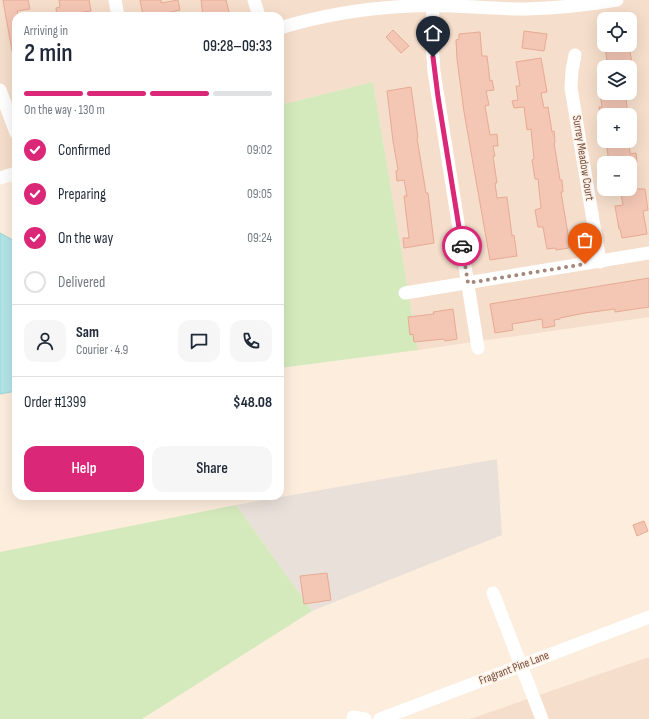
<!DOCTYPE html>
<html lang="en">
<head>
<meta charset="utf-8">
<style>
  body { margin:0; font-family:"Sofia Sans Condensed",sans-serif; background:#f6f6f7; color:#1f2937; height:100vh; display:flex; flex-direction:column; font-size:15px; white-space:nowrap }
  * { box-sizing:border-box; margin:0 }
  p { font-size:13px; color:#747a83 }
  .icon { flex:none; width:22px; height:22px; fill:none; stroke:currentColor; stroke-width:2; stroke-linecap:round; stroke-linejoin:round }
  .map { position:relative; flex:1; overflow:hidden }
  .details { position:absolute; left:12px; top:12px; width:272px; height:488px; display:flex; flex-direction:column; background:#fff; border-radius:12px; box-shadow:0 4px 16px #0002 }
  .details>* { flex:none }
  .fabs { position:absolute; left:597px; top:12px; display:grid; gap:8px }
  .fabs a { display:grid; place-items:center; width:40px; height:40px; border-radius:8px; background:#fff; box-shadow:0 4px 16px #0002; font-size:20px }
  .pin { position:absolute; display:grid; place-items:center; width:34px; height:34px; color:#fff; margin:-41px -17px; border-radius:50% 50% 50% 0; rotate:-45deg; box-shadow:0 0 4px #0007 }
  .pin .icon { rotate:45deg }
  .courier { position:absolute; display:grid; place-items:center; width:40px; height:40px; margin:-20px; border:3px solid #db2777; border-radius:50%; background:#fff; color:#222; box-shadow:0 1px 5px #0007 }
  .head em { font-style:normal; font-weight:600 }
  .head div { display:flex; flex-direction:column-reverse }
  .head { display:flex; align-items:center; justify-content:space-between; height:68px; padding:0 12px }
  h1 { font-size:26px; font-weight:600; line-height:30px }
  .bar { display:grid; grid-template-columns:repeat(4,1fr); gap:6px 4px; align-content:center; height:48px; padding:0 12px }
  .bar i { height:5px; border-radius:3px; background:#e0e1e3 }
  .bar .current { background:#db2777 }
  .bar p { grid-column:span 4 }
  .line { display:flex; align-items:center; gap:10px; padding:0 12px; border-top:1px solid #e0e1e3 }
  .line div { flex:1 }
  .round { display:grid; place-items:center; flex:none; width:42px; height:42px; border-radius:12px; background:#f6f6f7 }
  ol { padding:0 12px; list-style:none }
  li { display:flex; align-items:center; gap:12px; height:44px }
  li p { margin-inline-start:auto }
  li .icon { padding:4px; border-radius:50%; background:#db2777; color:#fff; stroke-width:4 }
  li:last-child { color:#747a83 }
  li i { width:22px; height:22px; border:2px solid #e0e1e3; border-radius:50% }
  .action { display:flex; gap:8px; margin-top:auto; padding:8px 12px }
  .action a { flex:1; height:46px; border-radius:12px; background:#db2777; color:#fff; font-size:16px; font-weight:600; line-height:46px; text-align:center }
  .action a+a { background:#f6f6f7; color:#1f2937 }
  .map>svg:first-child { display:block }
  .residential { fill:#f5decb; fill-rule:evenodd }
  .industrial { fill:#eae0da }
  .green { fill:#d4eabc }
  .water { fill:#b2e5e7; stroke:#97d6d9 }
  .building { fill:#f4c6b4; stroke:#e7aa93 }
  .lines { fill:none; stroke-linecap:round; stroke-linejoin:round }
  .minor { stroke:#fff; stroke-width:13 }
  .done { stroke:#a3877a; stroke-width:4; stroke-dasharray:0 7.2 }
  .route { stroke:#db2777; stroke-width:5 }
  .labels { text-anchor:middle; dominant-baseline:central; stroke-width:3; stroke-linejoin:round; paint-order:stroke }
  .street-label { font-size:12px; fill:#735045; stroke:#fff1e4 }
</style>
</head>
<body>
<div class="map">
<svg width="649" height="719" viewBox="0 0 649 719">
  <rect width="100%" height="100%" fill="#fdeddd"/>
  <g class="residential">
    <path d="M0,0H649V317L418,350L373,82L280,105V16H16V171L0,175ZM604,19H630V45H604ZM604,67H630V93H604ZM604,115H630V141H604ZM604,163H630V189H604Z"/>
    <polygon points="649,657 649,719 470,719"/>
  </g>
  <polygon class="industrial" points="497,459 502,535 312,611 236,505"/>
  <g class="green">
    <polygon points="373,82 418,350 280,368 280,105"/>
    <polygon points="236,505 312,611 142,719 0,719 0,552"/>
  </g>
  <polygon class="water" points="0,233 11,239 16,244 16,391 0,394"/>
  <g class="building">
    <polygon points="3,0 28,0 30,9 17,11 18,15 16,15 16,51 12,51"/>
    <polygon points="59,0 89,0 91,11 57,16 56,8 60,7"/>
    <polygon points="140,0 161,0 161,3 178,0 180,10 167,13 168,16 143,16"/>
    <polygon points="201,0 226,0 230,16 203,16"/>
    <polygon points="393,30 409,46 401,53 386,37"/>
    <polygon points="524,31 547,34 544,51 522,48"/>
    <polygon points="480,32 482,56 487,56 490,81 492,80 494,90 486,91 489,105 485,106 490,135 497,134 498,146 493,146 495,156 493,156 497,183 495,183 497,198 507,197 512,236 514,235 517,256 490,260 464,112 457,59 456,40 459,39 459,34"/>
    <polygon points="618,45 629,45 632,64 608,67 605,47"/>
    <polygon points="541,58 547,92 541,93 544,108 548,107 552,132 554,131 555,143 554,143 560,180 562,180 563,192 561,192 569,240 568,241 569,248 556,250 556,248 547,249 543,227 538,227 535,210 541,208 538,179 535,179 532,160 534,159 531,129 527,130 524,107 514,108 512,101 518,100 516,86 520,86 516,62"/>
    <polygon points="411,87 418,137 417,138 426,193 428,193 434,243 404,248 403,238 409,238 404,196 407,196 404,180 397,181 396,171 398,170 393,141 387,91"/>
    <polygon points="600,93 625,93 628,114 600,115 599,107 602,107"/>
    <polygon points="606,141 629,141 630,154 636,153 637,162 609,163"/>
    <polygon points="620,189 645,189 648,210 643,211 647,234 622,238 620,229 619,229 615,206 623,205"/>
    <polygon points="649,278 649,307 615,312 615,309 585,313 560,318 560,319 554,320 555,326 543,328 542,319 512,324 513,330 495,333 490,304"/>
    <polygon points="453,309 457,339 445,341 444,339 414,342 413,334 410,335 408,317 434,314 433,312"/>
    <polygon points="644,521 648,531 637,536 633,525"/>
    <polygon points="327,573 331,600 304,604 300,576"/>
  </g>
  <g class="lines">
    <g class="minor">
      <polyline points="115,0 118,16"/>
      <polyline points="254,0 259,16"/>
      <polyline points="433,5 432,43 434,72 478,348"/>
      <path d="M280,28C322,15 367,8 411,6C450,4 488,9 526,9C557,8 587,5 617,0"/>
      <polyline points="575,55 572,71 571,88 600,262"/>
      <polyline points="0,90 16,133"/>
      <polyline points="0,178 16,173"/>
      <polyline points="405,293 649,253"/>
      <polyline points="493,593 542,719"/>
      <polyline points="353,717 365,719"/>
      <polyline points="380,719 649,617"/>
    </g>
  </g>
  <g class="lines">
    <polyline class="done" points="462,246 468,283 585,264"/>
    <polyline class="route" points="433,57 438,97 462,246"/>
  </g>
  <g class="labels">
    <g class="street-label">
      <text transform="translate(583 158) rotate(81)">Surrey Meadow Court</text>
      <text transform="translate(514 668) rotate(-21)">Fragrant Pine Lane</text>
    </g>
  </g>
</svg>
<div class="fabs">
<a><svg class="icon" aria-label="locate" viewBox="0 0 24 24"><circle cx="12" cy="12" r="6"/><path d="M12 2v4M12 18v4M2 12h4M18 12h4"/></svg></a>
<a><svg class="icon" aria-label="layers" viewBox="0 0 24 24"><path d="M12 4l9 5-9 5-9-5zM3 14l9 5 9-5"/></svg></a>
<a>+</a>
<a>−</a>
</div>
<div class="pin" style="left:585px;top:264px;background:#ea580c"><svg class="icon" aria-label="bag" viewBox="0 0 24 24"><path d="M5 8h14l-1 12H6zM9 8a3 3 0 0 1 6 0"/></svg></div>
<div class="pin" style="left:433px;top:57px;background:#1f2937"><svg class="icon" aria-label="home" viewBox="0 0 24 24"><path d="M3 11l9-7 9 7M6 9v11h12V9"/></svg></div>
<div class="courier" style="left:462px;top:246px"><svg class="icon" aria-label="car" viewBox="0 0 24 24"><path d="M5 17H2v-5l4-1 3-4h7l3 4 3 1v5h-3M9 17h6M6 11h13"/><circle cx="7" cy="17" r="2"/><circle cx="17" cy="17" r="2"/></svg></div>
<section class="details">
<div class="head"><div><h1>2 min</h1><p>Arriving in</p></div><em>09:28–09:33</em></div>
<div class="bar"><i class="current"></i><i class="current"></i><i class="current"></i><i></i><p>On the way · 130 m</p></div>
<ol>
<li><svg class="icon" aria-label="check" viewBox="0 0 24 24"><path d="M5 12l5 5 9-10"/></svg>Confirmed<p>09:02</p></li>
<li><svg class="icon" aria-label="check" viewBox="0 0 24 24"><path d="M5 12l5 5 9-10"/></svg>Preparing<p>09:05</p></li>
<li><svg class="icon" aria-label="check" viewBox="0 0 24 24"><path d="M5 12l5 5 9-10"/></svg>On the way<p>09:24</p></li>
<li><i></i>Delivered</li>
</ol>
<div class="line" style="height:72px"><a class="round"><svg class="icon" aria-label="person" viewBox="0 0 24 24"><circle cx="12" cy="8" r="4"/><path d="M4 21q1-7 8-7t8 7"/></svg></a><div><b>Sam</b><p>Courier · 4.9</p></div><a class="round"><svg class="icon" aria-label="chat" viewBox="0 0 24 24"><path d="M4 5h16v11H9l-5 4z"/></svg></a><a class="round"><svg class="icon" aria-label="phone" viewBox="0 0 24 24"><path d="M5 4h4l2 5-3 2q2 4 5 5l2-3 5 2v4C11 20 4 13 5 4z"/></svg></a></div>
<div class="line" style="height:52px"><div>Order #1399</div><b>$48.08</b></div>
<div class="action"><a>Help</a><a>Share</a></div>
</section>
</div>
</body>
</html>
